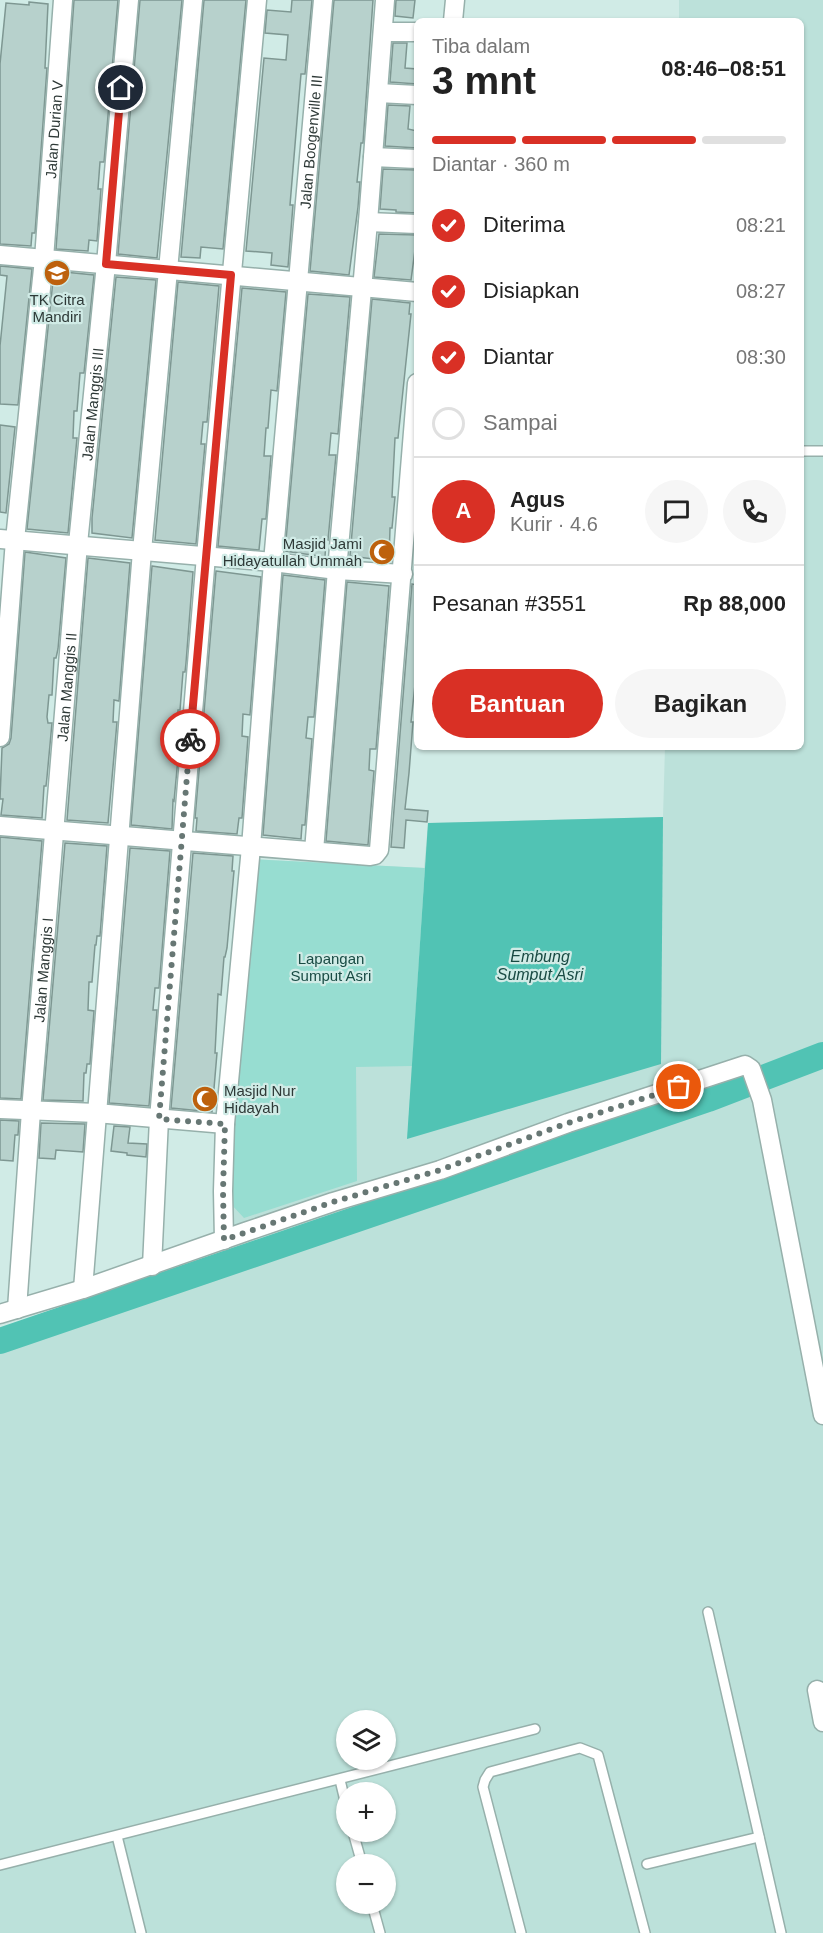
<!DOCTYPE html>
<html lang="id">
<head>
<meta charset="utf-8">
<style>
  body { margin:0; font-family:Arial,sans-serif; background:#f6f6f6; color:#222; height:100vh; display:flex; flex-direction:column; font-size:22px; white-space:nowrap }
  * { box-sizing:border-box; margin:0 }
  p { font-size:20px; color:#767676 }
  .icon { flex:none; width:33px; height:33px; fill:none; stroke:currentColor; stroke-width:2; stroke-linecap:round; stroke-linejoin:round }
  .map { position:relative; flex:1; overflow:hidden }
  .drawer { position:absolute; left:414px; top:18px; width:390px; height:732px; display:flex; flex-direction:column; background:#fff; border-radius:9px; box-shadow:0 2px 4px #0004 }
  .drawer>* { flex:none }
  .fabs { position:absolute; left:336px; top:1710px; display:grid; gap:12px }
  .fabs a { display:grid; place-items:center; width:60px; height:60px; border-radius:50%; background:#fff; box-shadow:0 2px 4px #0004; font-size:30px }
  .pin { position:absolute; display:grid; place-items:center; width:51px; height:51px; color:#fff; margin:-26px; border:3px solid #fff; border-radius:50%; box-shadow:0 2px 6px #0007 }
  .courier { position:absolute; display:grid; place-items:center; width:60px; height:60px; margin:-30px; border:4px solid #d93025; border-radius:50%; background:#fff; color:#222; box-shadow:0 2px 8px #0007 }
  .overview em { font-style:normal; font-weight:700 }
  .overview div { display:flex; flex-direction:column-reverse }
  .overview { display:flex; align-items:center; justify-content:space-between; height:102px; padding:0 18px }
  h1 { font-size:39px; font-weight:700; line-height:45px }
  .bar { display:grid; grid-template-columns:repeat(4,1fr); gap:9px 6px; align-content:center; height:72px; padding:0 18px }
  .bar i { height:8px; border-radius:4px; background:#e0e0e0 }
  .bar .current { background:#d93025 }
  .bar p { grid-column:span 4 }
  .line { display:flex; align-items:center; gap:15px; padding:0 18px; border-top:2px solid #e0e0e0 }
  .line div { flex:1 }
  .round { display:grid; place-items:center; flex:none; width:63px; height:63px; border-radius:32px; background:#f6f6f6 }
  ol { padding:0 18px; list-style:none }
  li { display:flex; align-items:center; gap:18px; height:66px }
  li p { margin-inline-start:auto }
  li .icon { padding:6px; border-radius:50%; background:#d93025; color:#fff; stroke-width:4 }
  li:last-child { color:#767676 }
  li i { width:33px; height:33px; border:3px solid #e0e0e0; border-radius:50% }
  .cta { display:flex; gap:12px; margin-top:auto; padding:12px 18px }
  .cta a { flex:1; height:69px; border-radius:36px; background:#d93025; color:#fff; font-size:24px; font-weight:700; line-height:69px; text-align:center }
  .cta a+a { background:#f6f6f6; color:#222 }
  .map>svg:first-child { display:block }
  .built { fill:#bce1da; fill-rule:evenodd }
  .green { fill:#97ddd1 }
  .water { fill:#51c3b4 }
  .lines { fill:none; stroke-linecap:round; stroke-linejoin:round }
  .river { stroke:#51c3b4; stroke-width:26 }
  .building { fill:#b7d1cc; stroke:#7e9792; stroke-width:1.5 }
  .lane-casing { stroke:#96b0ab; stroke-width:12 }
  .street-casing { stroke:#96b0ab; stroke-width:21 }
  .lane { stroke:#fff; stroke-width:9 }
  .street { stroke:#fff; stroke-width:18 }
  .done { stroke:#677774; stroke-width:6; stroke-dasharray:0 10.8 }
  .route { stroke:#d93025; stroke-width:8 }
  .labels { text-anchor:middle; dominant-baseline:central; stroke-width:4.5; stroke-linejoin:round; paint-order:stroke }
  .street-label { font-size:15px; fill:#2e3937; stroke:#d0ebe6 }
  .poi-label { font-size:15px; fill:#2e3937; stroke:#d0ebe6 }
  .park-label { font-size:15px; fill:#194b44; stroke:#d0ebe6 }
  .water-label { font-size:16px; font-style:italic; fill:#184a43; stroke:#d0ebe6 }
</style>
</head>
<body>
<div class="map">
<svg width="823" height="1933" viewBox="0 0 823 1933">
  <rect width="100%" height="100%" fill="#d0ebe6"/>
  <path class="built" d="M679,0H823V1933H0V1328L223,1250L250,859L424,868L428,823L663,817L665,747H801V21H679ZM346,1720H386V1760H346ZM346,1792H386V1832H346ZM346,1864H386V1904H346Z"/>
  <polygon class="green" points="250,859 425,868 412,1066 356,1067 357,1181 244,1218 230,1203"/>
  <polygon class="water" points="663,817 661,1064 407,1139 428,823"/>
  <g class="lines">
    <polyline class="river" points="0,1341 708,1099 823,1055"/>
  </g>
  <g class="building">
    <polygon points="74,0 118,0 104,162 100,162 98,189 101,189 97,241 89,240 88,251 56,249"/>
    <polygon points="140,0 182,0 157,258 118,254"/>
    <polygon points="204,0 246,0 223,249 201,247 200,258 181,257"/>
    <polygon points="292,0 312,0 305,74 301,74 299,97 290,205 293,205 288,267 271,265 272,253 246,251 264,58 286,60 288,35 265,33 267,10 291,12"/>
    <polygon points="334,0 373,0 363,143 361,143 357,182 360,182 358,207 349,275 310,271"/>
    <polygon points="396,0 415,0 413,18 395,16"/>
    <polygon points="29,2 48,4 45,68 47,68 35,233 32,233 31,246 0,244 0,64 6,3 29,5"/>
    <polygon points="393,43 407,43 405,68 417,69 417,84 390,82"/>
    <polygon points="388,105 410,106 408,129 417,131 417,148 385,146"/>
    <polygon points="383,169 417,170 417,213 396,212 396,210 380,209"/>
    <polygon points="379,234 417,235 411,280 374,277"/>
    <polygon points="0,266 32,269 18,405 0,404 0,346 7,276 0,275"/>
    <polygon points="54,271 94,275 84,373 80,373 77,411 74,411 73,438 77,438 68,533 27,529"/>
    <polygon points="116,277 156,280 132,538 92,533 92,518"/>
    <polygon points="178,282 219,286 207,422 203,422 201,444 205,444 196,544 155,540"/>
    <polygon points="242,288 286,292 277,391 271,390 268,428 266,428 264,456 271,456 266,519 262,519 259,550 218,546"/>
    <polygon points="308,294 350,297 338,434 331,433 329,455 336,455 328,540 326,539 325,557 285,551"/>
    <polygon points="372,299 410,303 409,314 411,314 398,438 395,438 392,497 395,497 392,528 390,528 389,561 350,556"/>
    <polygon points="0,425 15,427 6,513 0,512"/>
    <polygon points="25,552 66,558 58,649 56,658 54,658 52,695 49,695 47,717 48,723 52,723 47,777 46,786 44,786 42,818 1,815 3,799 0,799 2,748 9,744 11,738"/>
    <polygon points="88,558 130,563 119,701 114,700 113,722 117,722 108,823 67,820"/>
    <polygon points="152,566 193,572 186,663 185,672 183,672 180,710 178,710 176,737 180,737 174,801 173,800 172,829 131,825"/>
    <polygon points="216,571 261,577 250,715 243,714 242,736 248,737 242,818 239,818 237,834 196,831 197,818 195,818"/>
    <polygon points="283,575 325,580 314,717 308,717 306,738 312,739 305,825 302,825 301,839 263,835"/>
    <polygon points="347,582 389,586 376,749 370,749 369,770 374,771 368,845 326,841"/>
    <polygon points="412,584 417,585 417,666 411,722 413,722 409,773 405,809 428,811 427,822 406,820 404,848 391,847"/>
    <polygon points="0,837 42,841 21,1099 0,1098"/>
    <polygon points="65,843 107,846 100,936 97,936 96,945 95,945 92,982 89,982 88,1010 94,1011 90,1064 87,1064 86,1073 84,1073 83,1101 43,1100"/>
    <polygon points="130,848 170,851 159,988 155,988 153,1010 157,1010 149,1106 109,1103"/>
    <polygon points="193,853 233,856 232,871 234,871 227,948 225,957 224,957 221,995 218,994 215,1053 217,1053 212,1112 171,1108"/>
    <polygon points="0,1120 19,1121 18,1135 15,1135 13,1161 0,1160"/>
    <polygon points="41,1123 85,1124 83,1152 56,1150 55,1159 39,1158"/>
    <polygon points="114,1126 130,1127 128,1143 147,1144 146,1157 127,1155 127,1153 111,1151"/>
  </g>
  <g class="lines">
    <defs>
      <g id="lane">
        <polyline points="801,451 823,451"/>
        <polyline points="708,1612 781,1933"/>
        <polyline points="340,1780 346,1805"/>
        <polyline points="353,1832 362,1864"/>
        <polyline points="117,1836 141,1933"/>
        <polyline points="647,1864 759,1837"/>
        <polyline points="0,1865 535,1729"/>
        <polyline points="372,1904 380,1933"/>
        <polyline points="521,1933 483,1787 485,1780 490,1772 580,1748 598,1755 645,1933"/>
      </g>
      <g id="street">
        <polyline points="453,21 455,0"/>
        <polyline points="383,32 417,32"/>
        <polyline points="378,93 417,95"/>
        <polyline points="373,157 417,159"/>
        <polyline points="368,222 417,224"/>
        <polyline points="0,255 417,292"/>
        <polyline points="0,539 273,562 337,570 403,574"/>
        <path id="s1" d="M0,737L15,540L44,259L63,0"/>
        <polyline points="0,826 370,856 375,855 379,850 417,383"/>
        <polyline points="314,851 337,570 368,222 385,0"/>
        <polyline points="0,1109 96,1113 225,1124"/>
        <path id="s2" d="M224,1240L223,1191L225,1124L251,847L273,562L323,0"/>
        <polyline points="152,1266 159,1119 206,556 257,0"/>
        <polyline points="83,1289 142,551 193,0"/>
        <path id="s3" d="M17,1309L31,1111L78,544L106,264L129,0"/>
        <polyline points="0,1314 83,1289 245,1232 333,1202 440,1170 568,1123 745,1065 751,1069 762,1100 823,1415"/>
        <polyline points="817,1690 823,1722"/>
      </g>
    </defs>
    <use href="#lane" class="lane-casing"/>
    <use href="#street" class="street-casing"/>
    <use href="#lane" class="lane"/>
    <use href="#street" class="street"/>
  </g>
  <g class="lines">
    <polyline class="done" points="190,739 159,1119 225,1124 223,1191 224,1240 333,1202 440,1170 568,1123 679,1087"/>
    <polyline class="route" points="121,88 106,264 231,275 190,739"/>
  </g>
  <defs>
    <symbol id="school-disc" viewBox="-11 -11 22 22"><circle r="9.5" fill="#bd610d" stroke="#d0ebe6"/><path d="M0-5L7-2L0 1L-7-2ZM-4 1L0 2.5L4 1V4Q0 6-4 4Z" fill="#fff"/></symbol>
    <symbol id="mosque-disc" viewBox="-11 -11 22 22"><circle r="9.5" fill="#bd610d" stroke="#d0ebe6"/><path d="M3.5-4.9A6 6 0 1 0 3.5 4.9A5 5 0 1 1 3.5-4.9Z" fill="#fff"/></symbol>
  </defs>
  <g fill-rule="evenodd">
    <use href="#school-disc" x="42" y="258" width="30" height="30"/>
    <use href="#mosque-disc" x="367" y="537" width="30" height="30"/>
    <use href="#mosque-disc" x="190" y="1084" width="30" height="30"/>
  </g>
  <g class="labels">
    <g class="street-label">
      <text stroke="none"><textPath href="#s1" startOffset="610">Jalan Durian V</textPath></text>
      <text stroke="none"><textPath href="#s2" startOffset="1102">Jalan Boogenville III</textPath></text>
      <text stroke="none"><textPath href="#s3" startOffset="908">Jalan Manggis III</textPath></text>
      <text stroke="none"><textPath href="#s3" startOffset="624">Jalan Manggis II</textPath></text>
      <text stroke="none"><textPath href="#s3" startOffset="340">Jalan Manggis I</textPath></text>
    </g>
    <g class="poi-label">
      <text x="57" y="299">TK Citra<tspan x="57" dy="17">Mandiri</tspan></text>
      <text x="362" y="543" text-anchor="end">Masjid Jami<tspan x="362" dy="17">Hidayatullah Ummah</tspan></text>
      <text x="224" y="1090" text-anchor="start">Masjid Nur<tspan x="224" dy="17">Hidayah</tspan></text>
    </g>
    <g class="park-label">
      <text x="331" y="958">Lapangan<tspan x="331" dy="17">Sumput Asri</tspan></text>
    </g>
    <g class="water-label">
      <text x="540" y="956">Embung<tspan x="540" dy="18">Sumput Asri</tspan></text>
    </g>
  </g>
</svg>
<div class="fabs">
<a><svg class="icon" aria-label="layers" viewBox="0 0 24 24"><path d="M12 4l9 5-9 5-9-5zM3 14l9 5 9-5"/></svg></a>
<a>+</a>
<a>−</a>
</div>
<div class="pin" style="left:679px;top:1087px;background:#ea580c"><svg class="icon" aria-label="bag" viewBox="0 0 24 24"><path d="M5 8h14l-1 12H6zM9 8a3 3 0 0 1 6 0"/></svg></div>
<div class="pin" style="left:121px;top:88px;background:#1f2937"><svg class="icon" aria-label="home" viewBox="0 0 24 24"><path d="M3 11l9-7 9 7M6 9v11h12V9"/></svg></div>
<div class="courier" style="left:190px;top:739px"><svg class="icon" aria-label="bike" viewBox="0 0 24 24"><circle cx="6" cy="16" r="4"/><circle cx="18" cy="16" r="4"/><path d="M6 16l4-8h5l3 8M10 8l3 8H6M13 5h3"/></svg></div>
<section class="drawer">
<div class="overview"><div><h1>3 mnt</h1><p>Tiba dalam</p></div><em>08:46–08:51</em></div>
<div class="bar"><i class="current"></i><i class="current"></i><i class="current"></i><i></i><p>Diantar · 360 m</p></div>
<ol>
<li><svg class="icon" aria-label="check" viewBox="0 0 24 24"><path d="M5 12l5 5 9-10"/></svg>Diterima<p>08:21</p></li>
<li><svg class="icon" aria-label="check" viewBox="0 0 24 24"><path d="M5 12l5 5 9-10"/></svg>Disiapkan<p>08:27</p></li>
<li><svg class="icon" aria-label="check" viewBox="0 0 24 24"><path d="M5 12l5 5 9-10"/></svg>Diantar<p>08:30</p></li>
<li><i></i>Sampai</li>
</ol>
<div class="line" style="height:108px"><b class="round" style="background:#d93025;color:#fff">A</b><div><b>Agus</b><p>Kurir · 4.6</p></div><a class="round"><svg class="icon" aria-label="chat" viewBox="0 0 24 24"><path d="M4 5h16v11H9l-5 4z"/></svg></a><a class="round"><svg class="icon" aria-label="phone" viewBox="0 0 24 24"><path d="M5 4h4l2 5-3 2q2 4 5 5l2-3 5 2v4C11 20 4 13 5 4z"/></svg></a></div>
<div class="line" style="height:78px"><div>Pesanan #3551</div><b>Rp 88,000</b></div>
<div class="cta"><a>Bantuan</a><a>Bagikan</a></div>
</section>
</div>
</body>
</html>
